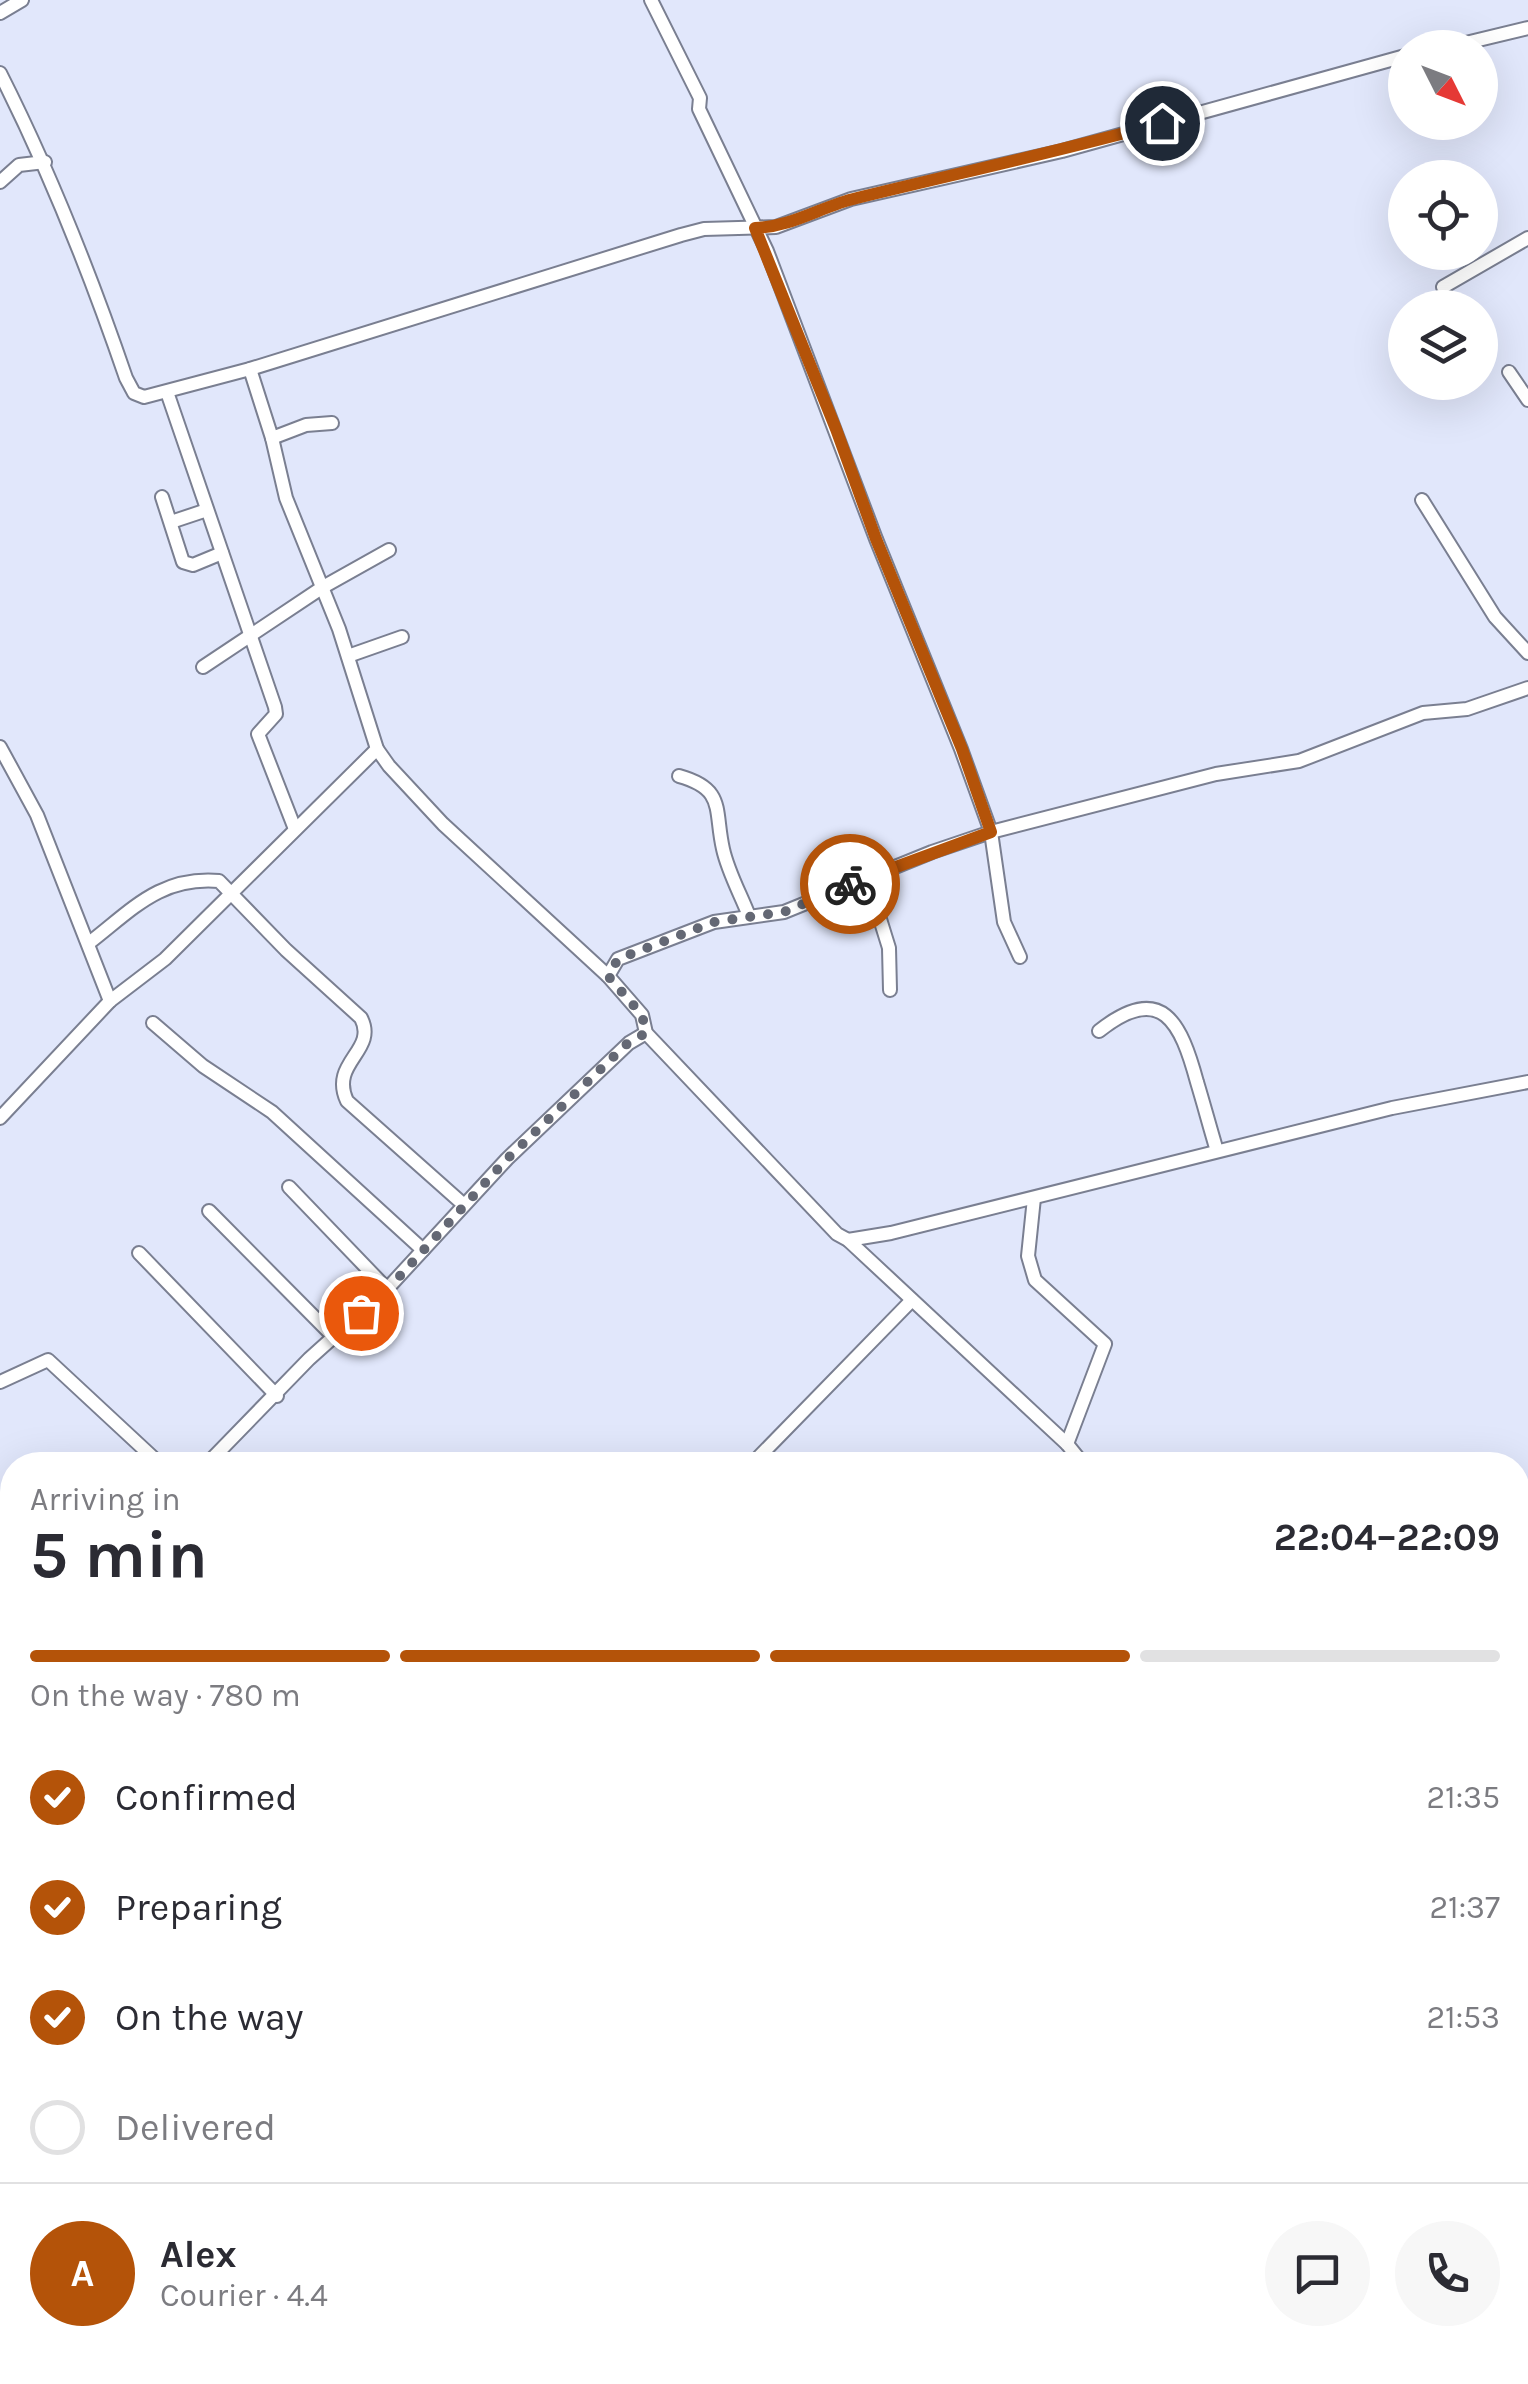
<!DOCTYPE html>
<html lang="en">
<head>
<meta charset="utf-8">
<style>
  body { margin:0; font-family:Karla,sans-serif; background:#f7f7f7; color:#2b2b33; height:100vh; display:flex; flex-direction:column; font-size:38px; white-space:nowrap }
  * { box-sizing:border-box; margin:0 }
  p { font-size:32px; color:#7c7c81 }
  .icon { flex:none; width:55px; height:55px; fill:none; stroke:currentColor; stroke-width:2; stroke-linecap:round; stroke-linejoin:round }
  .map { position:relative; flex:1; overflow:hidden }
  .panel { position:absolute; left:0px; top:1452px; width:1530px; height:932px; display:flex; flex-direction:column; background:#fff; border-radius:40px 40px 0 0; box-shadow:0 10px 40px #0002 }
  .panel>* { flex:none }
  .needle { width:65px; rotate:132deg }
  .controls { position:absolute; left:1388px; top:30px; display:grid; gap:20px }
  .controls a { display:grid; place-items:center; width:110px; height:110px; border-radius:50%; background:#fff; box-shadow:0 10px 40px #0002; font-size:50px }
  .pin { position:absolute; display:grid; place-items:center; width:85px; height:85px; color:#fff; margin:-42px; border:5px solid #fff; border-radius:50%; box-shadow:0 2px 10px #0007 }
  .courier { position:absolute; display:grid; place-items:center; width:100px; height:100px; margin:-50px; border:8px solid #b45309; border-radius:50%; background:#fff; color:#222; box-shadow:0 2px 12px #0007 }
  .headline em { font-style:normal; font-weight:700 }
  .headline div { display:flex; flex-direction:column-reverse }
  .headline { display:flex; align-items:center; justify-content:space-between; height:170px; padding:0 30px }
  h1 { font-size:65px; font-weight:700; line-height:75px }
  .bar { display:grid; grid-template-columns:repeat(4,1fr); gap:15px 10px; align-content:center; height:120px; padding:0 30px }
  .bar i { height:12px; border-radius:8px; background:#e1e1e2 }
  .bar .active { background:#b45309 }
  .bar p { grid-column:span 4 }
  .line { display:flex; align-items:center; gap:25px; padding:0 30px; border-top:2px solid #e1e1e2 }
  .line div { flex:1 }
  .round { display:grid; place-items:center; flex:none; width:105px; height:105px; border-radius:52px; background:#f7f7f7 }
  ol { padding:0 30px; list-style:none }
  li { display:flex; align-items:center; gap:30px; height:110px }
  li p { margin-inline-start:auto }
  li .icon { padding:10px; border-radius:50%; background:#b45309; color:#fff; stroke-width:4 }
  li:last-child { color:#7c7c81 }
  li i { width:55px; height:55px; border:5px solid #e1e1e2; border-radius:50% }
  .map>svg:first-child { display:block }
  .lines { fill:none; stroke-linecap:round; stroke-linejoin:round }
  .minor-casing { stroke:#7a7f91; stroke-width:16 }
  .minor { stroke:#fff; stroke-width:12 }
  .done { stroke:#646874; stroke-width:10; stroke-dasharray:0 18 }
  .route { stroke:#b45309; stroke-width:12 }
</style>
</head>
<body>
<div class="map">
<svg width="1528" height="2384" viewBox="0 0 1528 2384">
  <rect width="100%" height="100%" fill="#e1e7fb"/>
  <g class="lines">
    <defs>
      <g id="minor">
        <polyline points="651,0 700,98 699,109 767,251 876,539 961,749 991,832 1004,922 1020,957"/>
        <polyline points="0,13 22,0"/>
        <polyline points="1445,48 1528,28"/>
        <path d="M0,73C50,172 90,273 126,378L134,393L144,397L250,369L681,235L704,229L776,227L851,199L1062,151L1405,56"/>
        <polyline points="0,182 19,165 45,162"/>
        <polyline points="1443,287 1528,238"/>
        <polyline points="250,369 272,438 286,498 339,629 377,749 389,766 443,824 608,976 642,1015 646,1033 837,1234 848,1240 1067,1444 1084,1465"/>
        <polyline points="1509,372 1528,400"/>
        <polyline points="167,392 275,707 276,714 258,734 295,829"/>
        <polyline points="272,438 306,425 332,423"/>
        <polyline points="162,497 183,562 193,565 222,553"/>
        <polyline points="1422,500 1495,617 1528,653"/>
        <polyline points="171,522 207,510"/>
        <polyline points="348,656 402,637"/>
        <polyline points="203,667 323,587 389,550"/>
        <polyline points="0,747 37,815 110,1001"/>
        <path d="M679,776C726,789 714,810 723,849C728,872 741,895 749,916"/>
        <polyline points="867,877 889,948 890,990"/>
        <path d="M89,943C132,910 160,876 219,881L286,950L361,1018C378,1051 329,1062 347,1101L464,1205"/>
        <polyline points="608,976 618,959 714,922 784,912 932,852 991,832 1216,774 1299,761 1423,713 1467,709 1528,688"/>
        <polyline points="153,1023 203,1066 272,1112 423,1250"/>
        <path d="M1099,1031C1162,981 1181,1023 1197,1082C1204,1105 1210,1128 1217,1151"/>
        <polyline points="0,1118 110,1001 165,959 377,749"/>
        <polyline points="289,1187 387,1289"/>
        <polyline points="1034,1198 1028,1256 1035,1280 1105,1344 1067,1444"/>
        <polyline points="209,1211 334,1337"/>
        <polyline points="848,1240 891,1233 1392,1108 1528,1082"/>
        <polyline points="139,1253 277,1396"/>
        <polyline points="0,1382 48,1360 161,1465"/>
        <polyline points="206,1465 309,1359 387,1289 507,1159 629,1043 646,1033"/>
        <polyline points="751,1465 912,1300"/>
        <polyline points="0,1671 12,1669"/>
        <polyline points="1518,1737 1528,1733"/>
        <polyline points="1518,1869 1528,1878"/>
        <polyline points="1518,2278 1528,2277"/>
        <polyline points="1261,2372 1262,2384"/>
        <polyline points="1302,2372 1303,2384"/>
        <polyline points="189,2384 189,2372"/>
        <polyline points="268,2384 314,2380 348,2384"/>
        <polyline points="382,2384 506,2372"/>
        <polyline points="802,2384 803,2372"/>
      </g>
    </defs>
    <use href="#minor" class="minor-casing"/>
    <use href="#minor" class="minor"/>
  </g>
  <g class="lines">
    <polyline class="done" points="361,1313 388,1289 507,1159 629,1042 646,1033 642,1015 608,976 618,959 714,922 784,912 850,884"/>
    <path class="route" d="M850,884L991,832L962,749L876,539L836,429L755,228C792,227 822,206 857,198C959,173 1061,151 1162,123"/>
  </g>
</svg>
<div class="controls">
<a><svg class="needle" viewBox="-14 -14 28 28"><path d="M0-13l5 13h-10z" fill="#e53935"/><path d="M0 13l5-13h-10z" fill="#7c7c81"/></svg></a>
<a><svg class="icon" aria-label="locate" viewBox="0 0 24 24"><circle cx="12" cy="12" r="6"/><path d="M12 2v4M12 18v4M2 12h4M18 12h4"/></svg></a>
<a><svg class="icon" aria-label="layers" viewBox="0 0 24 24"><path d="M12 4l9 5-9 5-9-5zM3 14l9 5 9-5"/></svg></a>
</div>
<div class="pin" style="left:361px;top:1313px;background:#ea580c"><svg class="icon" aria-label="bag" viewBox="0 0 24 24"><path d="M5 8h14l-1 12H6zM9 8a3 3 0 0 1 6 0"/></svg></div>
<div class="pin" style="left:1162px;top:123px;background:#1f2937"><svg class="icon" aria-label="home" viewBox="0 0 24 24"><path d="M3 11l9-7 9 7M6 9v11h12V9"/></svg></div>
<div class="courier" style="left:850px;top:884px"><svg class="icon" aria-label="bike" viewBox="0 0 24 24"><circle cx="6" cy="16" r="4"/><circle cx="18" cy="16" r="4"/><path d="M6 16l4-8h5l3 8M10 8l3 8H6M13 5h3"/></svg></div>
<section class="panel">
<div class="headline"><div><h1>5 min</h1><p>Arriving in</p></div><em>22:04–22:09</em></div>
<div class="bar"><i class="active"></i><i class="active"></i><i class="active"></i><i></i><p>On the way · 780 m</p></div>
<ol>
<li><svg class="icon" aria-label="check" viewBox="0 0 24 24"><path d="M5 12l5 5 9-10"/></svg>Confirmed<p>21:35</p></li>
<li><svg class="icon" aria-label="check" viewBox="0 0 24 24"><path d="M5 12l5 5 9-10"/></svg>Preparing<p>21:37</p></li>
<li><svg class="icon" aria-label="check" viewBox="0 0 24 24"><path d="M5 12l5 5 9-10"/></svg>On the way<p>21:53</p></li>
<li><i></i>Delivered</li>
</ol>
<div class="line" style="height:180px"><b class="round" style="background:#b45309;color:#fff">A</b><div><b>Alex</b><p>Courier · 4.4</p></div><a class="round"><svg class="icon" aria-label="chat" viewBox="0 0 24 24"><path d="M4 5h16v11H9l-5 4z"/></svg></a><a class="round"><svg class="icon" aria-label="phone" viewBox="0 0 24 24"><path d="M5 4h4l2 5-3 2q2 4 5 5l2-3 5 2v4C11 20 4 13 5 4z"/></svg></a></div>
</section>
</div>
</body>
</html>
